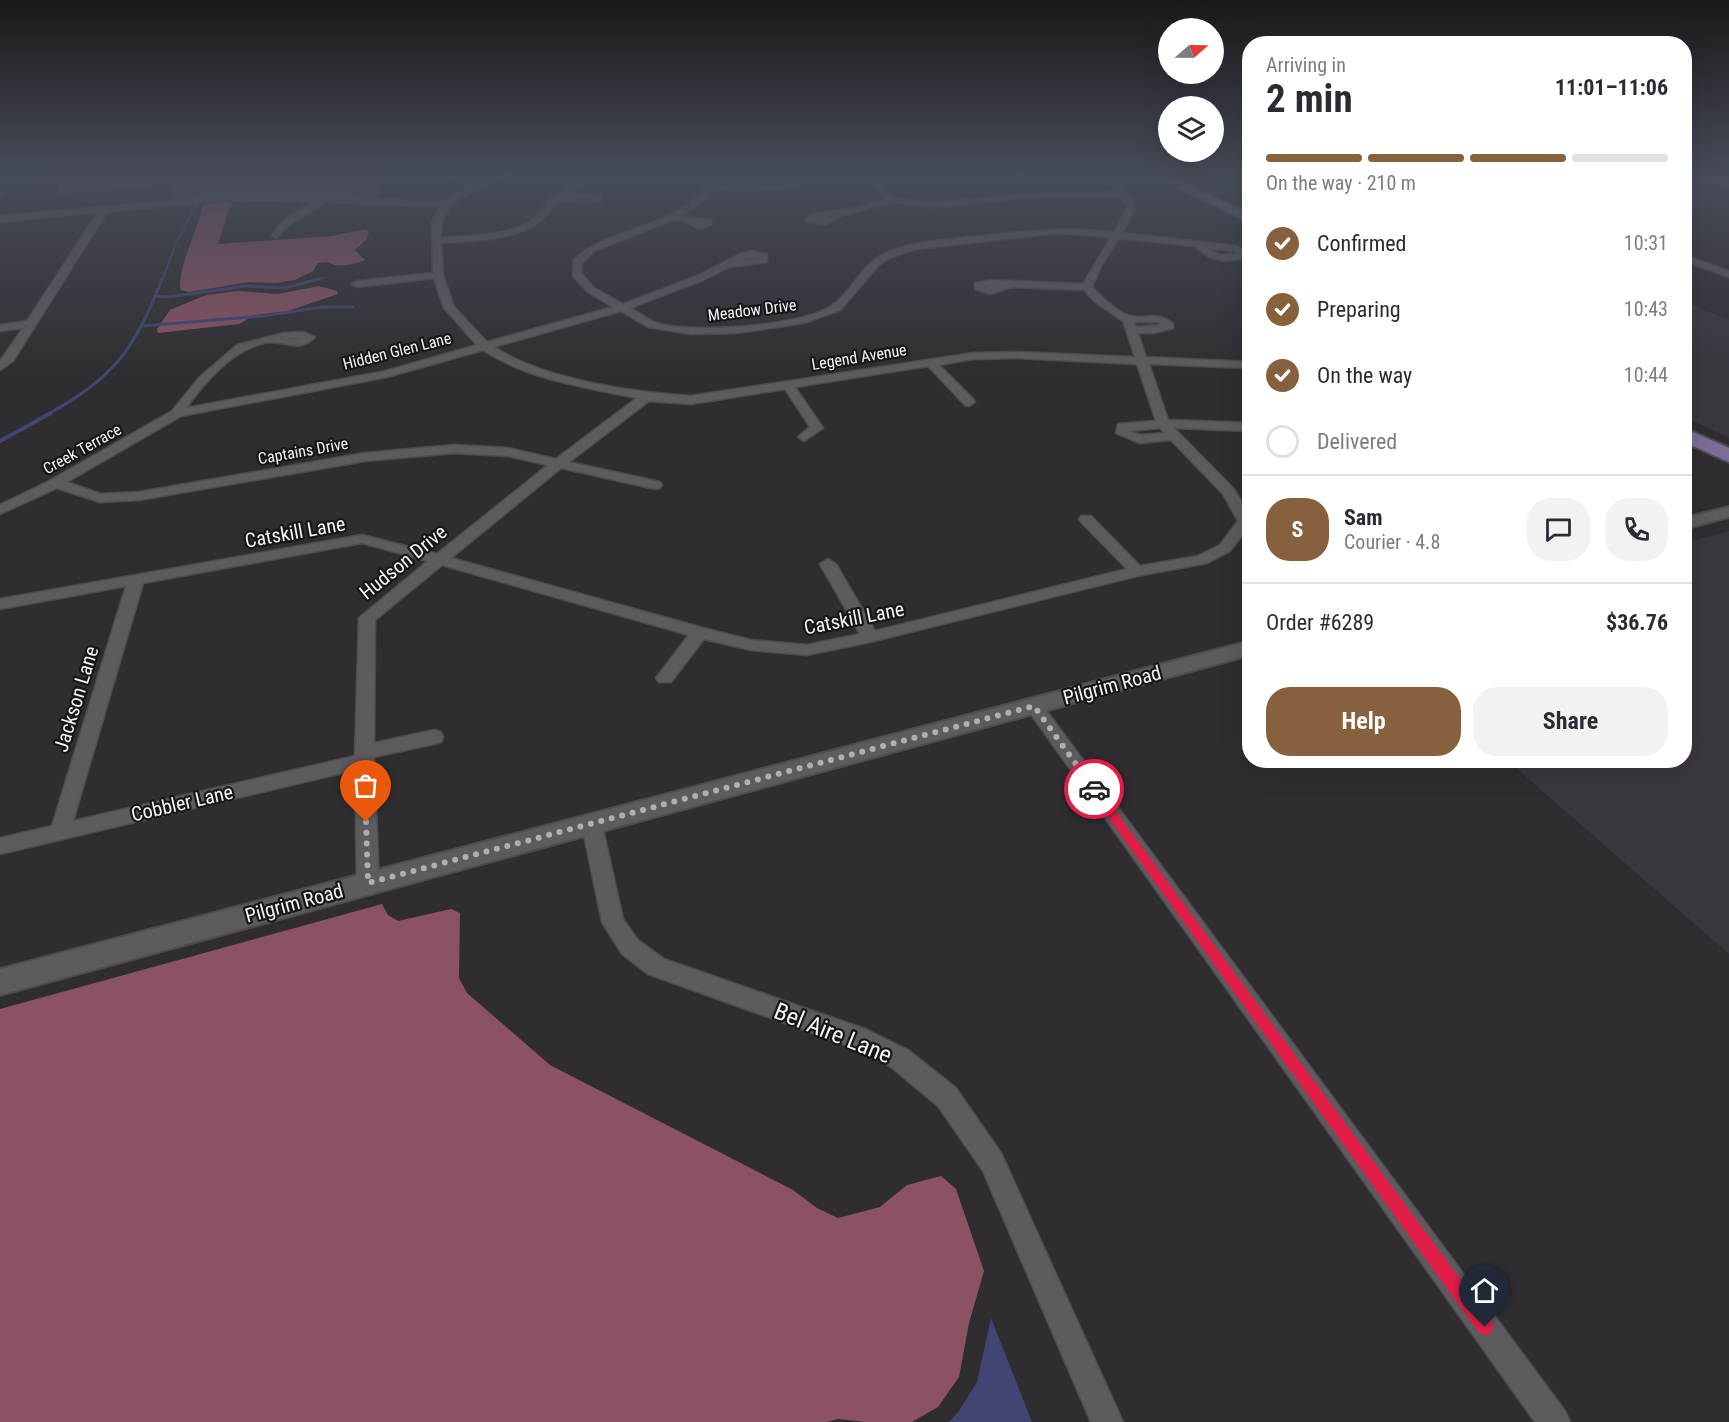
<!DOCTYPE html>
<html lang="en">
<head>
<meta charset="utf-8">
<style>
  body { margin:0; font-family:"Roboto Condensed",sans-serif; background:#f2f2f3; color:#2b2b33; height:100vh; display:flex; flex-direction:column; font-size:22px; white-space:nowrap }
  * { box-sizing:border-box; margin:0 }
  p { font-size:20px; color:#7c7c81 }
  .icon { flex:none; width:33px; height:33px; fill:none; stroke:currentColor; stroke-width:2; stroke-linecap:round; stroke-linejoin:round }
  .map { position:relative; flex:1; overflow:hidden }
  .panel { position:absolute; left:1242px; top:36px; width:450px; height:732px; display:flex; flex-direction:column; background:#fff; border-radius:24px; box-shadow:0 6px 24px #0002 }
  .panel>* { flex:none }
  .needle { width:39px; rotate:70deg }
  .tools { position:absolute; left:1158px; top:18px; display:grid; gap:12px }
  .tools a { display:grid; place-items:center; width:66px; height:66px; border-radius:50%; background:#fff; box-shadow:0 6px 24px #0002; font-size:30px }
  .pin { position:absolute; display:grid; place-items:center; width:51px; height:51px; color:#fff; margin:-62px -26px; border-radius:50% 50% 50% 0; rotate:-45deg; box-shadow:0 0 6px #0007 }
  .pin .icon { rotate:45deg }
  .courier { position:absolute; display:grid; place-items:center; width:60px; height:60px; margin:-30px; border:4px solid #e11d48; border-radius:50%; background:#fff; color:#222; box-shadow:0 2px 8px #0007 }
  .headline em { font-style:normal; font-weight:700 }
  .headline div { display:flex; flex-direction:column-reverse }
  .headline { display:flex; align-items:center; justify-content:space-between; height:102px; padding:0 24px }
  h1 { font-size:39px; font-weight:700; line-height:45px }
  .bar { display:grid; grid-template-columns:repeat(4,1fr); gap:9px 6px; align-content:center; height:72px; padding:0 24px }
  .bar i { height:8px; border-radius:4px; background:#e1e1e2 }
  .bar .current { background:#87603d }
  .bar p { grid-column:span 4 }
  .line { display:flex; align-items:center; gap:15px; padding:0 24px; border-top:2px solid #e1e1e2 }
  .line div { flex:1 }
  .round { display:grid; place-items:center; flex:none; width:63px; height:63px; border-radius:24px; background:#f2f2f3 }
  ol { padding:0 24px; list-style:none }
  li { display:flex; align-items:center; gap:18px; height:66px }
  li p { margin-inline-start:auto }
  li .icon { padding:6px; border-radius:50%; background:#87603d; color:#fff; stroke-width:4 }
  li:last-child { color:#7c7c81 }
  li i { width:33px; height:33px; border:3px solid #e1e1e2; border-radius:50% }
  .action { display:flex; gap:12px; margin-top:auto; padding:12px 24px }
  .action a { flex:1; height:69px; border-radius:24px; background:#87603d; color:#fff; font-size:24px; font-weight:700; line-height:69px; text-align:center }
  .action a+a { background:#f2f2f3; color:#2b2b33 }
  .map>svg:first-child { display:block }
  .built { fill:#3c363e }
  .green { fill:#603f49 }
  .forest { fill:#8b5263 }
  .water { fill:#404573 }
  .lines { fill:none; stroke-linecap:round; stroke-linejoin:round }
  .stream-far2 { stroke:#404573; stroke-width:2 }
  .stream-far1 { stroke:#404573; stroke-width:3 }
  .stream { stroke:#404573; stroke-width:4 }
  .minor-casing { stroke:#4c4b4d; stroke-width:3 }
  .tertiary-casing { stroke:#4c4b4d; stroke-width:4 }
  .primary-casing { stroke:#4c4b4d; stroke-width:4 }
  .minor { fill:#5e5b5e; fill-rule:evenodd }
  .tertiary { fill:#5e5b5e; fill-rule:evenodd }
  .primary { fill:#7b6c98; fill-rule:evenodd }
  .route { fill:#e11d48 }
  .done { stroke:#b0aeb1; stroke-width:6; stroke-dasharray:0 10.8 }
  .labels { text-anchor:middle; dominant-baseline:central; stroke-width:4.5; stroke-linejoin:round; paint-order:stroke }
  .far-street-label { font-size:16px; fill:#f5f4f6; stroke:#171617 }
  .street-label { font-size:20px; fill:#f5f4f6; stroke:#171617 }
  .near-street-label { font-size:24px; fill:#f5f4f6; stroke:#171617 }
</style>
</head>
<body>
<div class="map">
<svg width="1729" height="1422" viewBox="0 0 1729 1422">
  <rect width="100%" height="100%" fill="#2f2d30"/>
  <g class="built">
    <polygon points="1184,175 1249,175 1249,206 1247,205"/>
    <polygon points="1684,183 1729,186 1729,205 1685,210"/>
    <polygon points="1684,302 1729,320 1729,438 1685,417"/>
    <polygon points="1729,531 1729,954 1508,761 1684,760 1685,543"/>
  </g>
  <polygon class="green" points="50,175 379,175 379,200 261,195 172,199 174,188 166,187 55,196 58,193 58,182"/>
  <g class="forest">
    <polygon points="1684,175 1729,175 1729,186 1685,183"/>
    <path d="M229,202L233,204L228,212L218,244L332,236L365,229L369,232L366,240L355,250L365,260C354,264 338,269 328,262L318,263L313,271L295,280L276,283L249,282L189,292L181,290C175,273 200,226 202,206L205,203Z"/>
    <polygon points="319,286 337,291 338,294 288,311 255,315 239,324 158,333 157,329 170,310 206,295 238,291 278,294"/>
    <polygon points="382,904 388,915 398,921 451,909 460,913 459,978 467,993 550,1065 793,1190 817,1208 838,1218 880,1207 907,1185 941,1176 956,1189 984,1271 969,1323 959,1377 938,1407 912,1422 865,1422 838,1419 826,1422 0,1422 0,1009"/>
  </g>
  <polygon class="water" points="991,1318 1032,1422 949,1422 959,1411 977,1382"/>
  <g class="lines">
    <g class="stream-far2">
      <path d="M205,184C229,197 283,187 311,186"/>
      <polyline points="128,189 182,175"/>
      <polyline points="162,281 176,243 205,188 206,175"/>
      <polyline points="312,281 323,278"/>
    </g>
    <g class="stream-far1">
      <polyline points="155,296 168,297 245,286 285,288 318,279"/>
      <polyline points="142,326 263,316 323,307 353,307"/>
      <path d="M48,414C113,379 136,348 162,279"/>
    </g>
    <polyline class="stream" points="0,441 51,413"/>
    <defs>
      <g id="minor">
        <path d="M427,175L487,179L495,175H505C477,196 439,193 441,238C469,235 508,237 532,220C540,213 546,203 554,196C566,187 590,175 605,175L567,195L592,194L601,197V201C586,204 575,202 560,200C553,207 546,217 537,223C515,240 469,241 441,243L443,275L454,307L487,342L613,307L588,292L573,276L574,260C608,225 697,226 709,175H717L714,187C773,185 831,175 890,175L872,179L896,198L932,203L1036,193L1117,192L1112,186L1094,175C1116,175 1125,192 1136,206L1122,233L1237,246L1247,255L1239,259L1224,261L1209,257L1194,246L1119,238L1101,266L1092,287C1101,297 1118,313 1131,316C1148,320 1157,310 1173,324V328L1154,333H1138L1146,357L1250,362V368L1149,364L1168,420L1250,423V431L1174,428L1234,489L1250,516V525L1230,551L1207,563L1137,576L870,642L807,655L751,650L704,639L671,682H659L656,678L689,635L442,565L375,620L374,743L434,730L441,732L443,737L441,742L434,744L374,757L379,883L376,889L368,892L360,889L357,883L355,770L0,854V838L52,826L126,586L0,609V599L362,535L437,554L548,465L508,456L454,453L365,461L139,500L100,502L57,488L0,514V505L51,480L172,411L199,378L237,345L283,333L303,332L315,337C299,355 282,338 264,343C231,351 206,381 186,408L386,371L477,345L444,308L434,278L357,287L352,284L357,281L433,273L432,221L441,207L325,202L289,225L276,238L272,235L283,221L314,201L225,200L107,212L13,361L0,370V361L23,328L0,331V325L27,321L98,212L0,222V216L225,196H293L444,202L458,192L479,183ZM864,180L888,199L857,208L812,214L806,220L807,222L826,224L843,215L894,202L932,207L1036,197L1120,196L1128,206L1114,232C1062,226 1021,232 969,237C940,241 911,241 884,254C862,264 852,291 833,305C805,326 686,335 654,322C646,318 638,312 630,308L703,280L729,267L767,262V254L751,251L740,254L697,276L623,304L594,288L581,273L582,263L594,251L672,220L685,221L699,229L712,224V220L680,216L702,202L712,191L761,190ZM1058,233L1111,237L1083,284L991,280L975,283V289L990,294L1012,287L1084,290L1094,301L1123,321L1135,357L1017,352L973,353L691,396C631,392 545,380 494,347L621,311L648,327L691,334L737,333L804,323L840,310L879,265L889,258L916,249ZM1207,248L1234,251L1236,254L1220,255ZM751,257L758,258L743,260ZM1134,322H1158L1161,325L1136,327ZM294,338L301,339H287ZM483,350C529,380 584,387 637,398L556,459L508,448L454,445L365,453L139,492L101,494L67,482L181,416L387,377ZM1017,358L1137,364L1156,421L1118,424L1116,433L1140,443L1171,440L1223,494L1238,521L1220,545L1198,556L1140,566L1091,516H1081L1079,519L1081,522L1127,569L875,631L836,564L828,559L820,564L860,634L807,645L751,640L703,628L451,558L561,468L655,489L660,488L662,485L660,482L569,462L649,401L691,404L785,389L810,427L798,437L804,441L823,428L795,387L928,366L965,405L969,406L975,402L973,399L939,365L973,359ZM1160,428L1165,433L1141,435L1128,431ZM362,543L428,561L359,618L355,756L73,821L143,583Z"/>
        <polygon points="0,191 4,193 3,196 0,196"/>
        <polygon points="1684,255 1729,271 1729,277 1684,261"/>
        <polygon points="1034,700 1040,702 1565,1411 1570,1422 1535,1422 1028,710 1025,706 1028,702"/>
        <polygon points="592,817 599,819 602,825 623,919 638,940 664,959 865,1029 908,1050 956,1088 1001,1153 1123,1422 1091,1422 983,1171 938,1106 890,1066 849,1046 648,974 622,954 602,922 582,825 585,819"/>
      </g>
      <g id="tertiary">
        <polygon points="1729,507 1729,517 1684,529 1684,518"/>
        <polygon points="1250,641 1250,655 0,995 0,969"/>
      </g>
      <g id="primary">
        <polygon points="1153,175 1168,175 1250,214 1250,223"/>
        <polygon points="1684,428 1729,448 1729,462 1684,442"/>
      </g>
    </defs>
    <use href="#minor" class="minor-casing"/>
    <use href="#tertiary" class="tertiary-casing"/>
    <use href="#primary" class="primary-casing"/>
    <use href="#minor" class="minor"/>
    <use href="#tertiary" class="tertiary"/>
    <use href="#primary" class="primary"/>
  </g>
  <linearGradient id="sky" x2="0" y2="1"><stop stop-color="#1a191a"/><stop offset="0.47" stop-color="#474c59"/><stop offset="1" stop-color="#474c59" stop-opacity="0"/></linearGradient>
  <rect width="1729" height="374" fill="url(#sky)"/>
  <polygon class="route" points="1094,785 1097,786 1491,1321 1493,1327 1491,1333 1485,1335 1479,1333 1090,792 1088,789"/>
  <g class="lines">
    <polyline class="done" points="366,822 368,883 1034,706 1094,789"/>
  </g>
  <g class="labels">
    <g class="far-street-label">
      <text transform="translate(752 310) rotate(-7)">Meadow Drive</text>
      <text transform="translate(397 351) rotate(-14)">Hidden Glen Lane</text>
      <text transform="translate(859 357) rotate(-9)">Legend Avenue</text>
      <text transform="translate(82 449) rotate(-29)">Creek Terrace</text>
      <text transform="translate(303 451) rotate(-10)">Captains Drive</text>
    </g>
    <g class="street-label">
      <text transform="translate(295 532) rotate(-10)">Catskill Lane</text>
      <text transform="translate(403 562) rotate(-39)">Hudson Drive</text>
      <text transform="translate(854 618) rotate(-11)">Catskill Lane</text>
      <text transform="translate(1112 685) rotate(-15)">Pilgrim Road</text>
      <text transform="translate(76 699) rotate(-73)">Jackson Lane</text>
      <text transform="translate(182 803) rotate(-13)">Cobbler Lane</text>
      <text transform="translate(294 903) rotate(-15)">Pilgrim Road</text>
    </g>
    <g class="near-street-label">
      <text transform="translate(833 1033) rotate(22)">Bel Aire Lane</text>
    </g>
  </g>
</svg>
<div class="tools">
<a><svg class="needle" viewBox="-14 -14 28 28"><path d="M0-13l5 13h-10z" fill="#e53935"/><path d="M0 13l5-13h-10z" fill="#7c7c81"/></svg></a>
<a><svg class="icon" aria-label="layers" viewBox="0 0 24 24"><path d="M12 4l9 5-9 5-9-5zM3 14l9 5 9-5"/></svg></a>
</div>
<div class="pin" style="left:366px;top:822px;background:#ea580c"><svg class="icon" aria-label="bag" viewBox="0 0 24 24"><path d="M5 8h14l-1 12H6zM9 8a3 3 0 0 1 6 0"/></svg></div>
<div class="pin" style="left:1485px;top:1327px;background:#1f2937"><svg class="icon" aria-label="home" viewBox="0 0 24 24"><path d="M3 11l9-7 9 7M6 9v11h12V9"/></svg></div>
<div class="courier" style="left:1094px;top:789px"><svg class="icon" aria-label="car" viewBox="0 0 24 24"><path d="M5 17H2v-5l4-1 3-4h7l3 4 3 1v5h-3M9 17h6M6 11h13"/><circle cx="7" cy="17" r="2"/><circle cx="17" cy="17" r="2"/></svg></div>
<section class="panel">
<div class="headline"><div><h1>2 min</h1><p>Arriving in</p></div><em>11:01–11:06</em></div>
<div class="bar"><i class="current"></i><i class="current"></i><i class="current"></i><i></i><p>On the way · 210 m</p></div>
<ol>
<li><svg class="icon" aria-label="check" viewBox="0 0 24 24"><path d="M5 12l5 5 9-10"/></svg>Confirmed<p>10:31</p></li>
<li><svg class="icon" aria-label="check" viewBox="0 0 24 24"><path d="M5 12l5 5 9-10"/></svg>Preparing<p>10:43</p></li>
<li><svg class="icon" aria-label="check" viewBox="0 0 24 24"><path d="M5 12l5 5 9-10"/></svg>On the way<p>10:44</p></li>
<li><i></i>Delivered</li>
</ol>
<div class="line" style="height:108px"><b class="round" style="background:#87603d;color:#fff">S</b><div><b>Sam</b><p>Courier · 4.8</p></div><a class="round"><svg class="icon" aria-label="chat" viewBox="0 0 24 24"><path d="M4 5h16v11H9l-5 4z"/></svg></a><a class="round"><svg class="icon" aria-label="phone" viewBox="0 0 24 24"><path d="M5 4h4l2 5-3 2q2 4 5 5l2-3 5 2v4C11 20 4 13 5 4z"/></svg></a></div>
<div class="line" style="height:78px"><div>Order #6289</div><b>$36.76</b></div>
<div class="action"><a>Help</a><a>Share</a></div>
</section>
</div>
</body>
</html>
